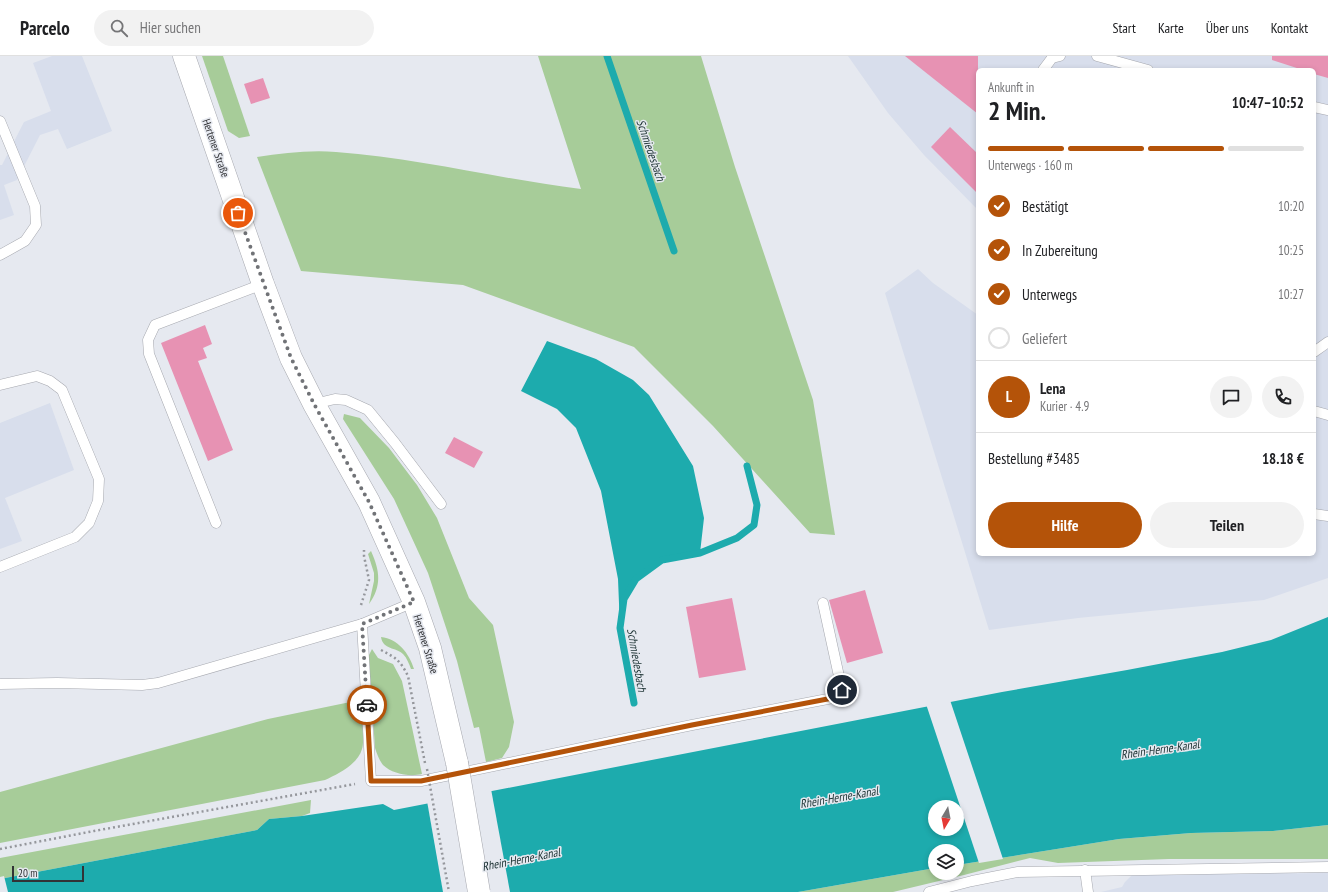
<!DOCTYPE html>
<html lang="de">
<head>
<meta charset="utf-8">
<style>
  body { margin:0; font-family:"PT Sans Narrow",sans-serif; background:#f2f2f2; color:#202124; height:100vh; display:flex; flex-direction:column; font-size:15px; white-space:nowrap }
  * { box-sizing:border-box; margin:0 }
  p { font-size:13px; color:#757577 }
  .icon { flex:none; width:22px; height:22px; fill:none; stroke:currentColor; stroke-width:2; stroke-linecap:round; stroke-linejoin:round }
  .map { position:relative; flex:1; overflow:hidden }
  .drawer { position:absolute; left:976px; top:12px; width:340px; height:488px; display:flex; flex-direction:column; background:#fff; border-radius:6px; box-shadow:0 2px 6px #0003 }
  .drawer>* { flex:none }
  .needle { width:26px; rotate:190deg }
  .fabs { position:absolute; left:928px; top:744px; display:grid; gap:8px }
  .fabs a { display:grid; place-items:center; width:36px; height:36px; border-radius:50%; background:#fff; box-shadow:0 2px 6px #0003; font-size:20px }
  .scale { position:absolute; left:12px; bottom:10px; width:72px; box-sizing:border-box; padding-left:4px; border:2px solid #323336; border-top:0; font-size:11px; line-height:14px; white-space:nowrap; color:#323336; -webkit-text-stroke:3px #e6e9f0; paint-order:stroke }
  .pin { position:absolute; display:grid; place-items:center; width:34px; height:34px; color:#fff; margin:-17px; border:2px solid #fff; border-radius:50%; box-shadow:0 1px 4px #0007 }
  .courier { position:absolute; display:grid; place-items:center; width:40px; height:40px; margin:-20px; border:3px solid #b45309; border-radius:50%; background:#fff; color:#222; box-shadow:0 1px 5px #0007 }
  .headline em { font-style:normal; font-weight:800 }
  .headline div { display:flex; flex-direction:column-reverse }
  .headline { display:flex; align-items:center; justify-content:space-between; height:68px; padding:0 12px }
  h1 { font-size:26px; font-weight:800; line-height:30px }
  .bar { display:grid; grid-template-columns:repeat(4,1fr); gap:6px 4px; align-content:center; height:48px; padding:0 12px }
  .bar i { height:5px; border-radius:3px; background:#e0e0e0 }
  .bar .active { background:#b45309 }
  .bar p { grid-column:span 4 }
  .line { display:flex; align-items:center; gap:10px; padding:0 12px; border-top:1px solid #e0e0e0 }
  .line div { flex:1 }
  .round { display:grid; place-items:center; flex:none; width:42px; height:42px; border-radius:21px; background:#f2f2f2 }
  ol { padding:0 12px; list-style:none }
  li { display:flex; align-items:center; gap:12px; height:44px }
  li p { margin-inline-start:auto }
  li .icon { padding:4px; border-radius:50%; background:#b45309; color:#fff; stroke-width:4 }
  li:last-child { color:#757577 }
  li i { width:22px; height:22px; border:2px solid #e0e0e0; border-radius:50% }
  .cta { display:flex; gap:8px; margin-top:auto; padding:8px 12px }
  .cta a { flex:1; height:46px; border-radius:24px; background:#b45309; color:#fff; font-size:16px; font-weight:800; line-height:46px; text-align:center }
  .cta a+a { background:#f2f2f2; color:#202124 }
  header { display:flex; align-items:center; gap:24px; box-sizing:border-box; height:56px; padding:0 20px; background:#fff; border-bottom:1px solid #e0e0e0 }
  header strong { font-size:19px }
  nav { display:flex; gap:22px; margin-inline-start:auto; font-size:14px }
  .search { width:280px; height:36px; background:#f2f2f2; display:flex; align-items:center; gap:10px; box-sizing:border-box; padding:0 14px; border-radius:22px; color:#757577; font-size:15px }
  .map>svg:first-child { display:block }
  .built { fill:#d8deec }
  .green { fill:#a7cc99 }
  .water { fill:#1dabad; fill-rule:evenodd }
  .pier { fill:#e6e9f0 }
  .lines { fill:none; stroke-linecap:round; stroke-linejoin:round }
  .stream { stroke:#1dabad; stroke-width:7 }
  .building { fill:#e792b3 }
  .lane-casing { stroke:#a6a8af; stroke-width:11 }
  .secondary-casing { stroke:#a6a8af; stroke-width:23 }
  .path { stroke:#95979c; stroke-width:2.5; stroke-dasharray:2 3; stroke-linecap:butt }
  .lane { stroke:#fff; stroke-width:10 }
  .secondary { stroke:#fff; stroke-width:22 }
  .secondary-bridge-casing { stroke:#a6a8af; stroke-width:23; stroke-linecap:butt }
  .path-bridge { stroke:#95979c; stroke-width:2.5; stroke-dasharray:2 3; stroke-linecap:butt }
  .secondary-bridge { stroke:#fff; stroke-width:22 }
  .done { stroke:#717377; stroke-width:4; stroke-dasharray:0 7.2 }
  .route { stroke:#b45309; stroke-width:5 }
  .labels { text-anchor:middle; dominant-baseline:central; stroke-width:3; stroke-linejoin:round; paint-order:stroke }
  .street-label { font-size:11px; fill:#323336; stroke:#e6e9f0 }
  .water-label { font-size:12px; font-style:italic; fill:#1a3031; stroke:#e6e9f0 }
</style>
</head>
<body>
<header>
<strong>Parcelo</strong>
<div class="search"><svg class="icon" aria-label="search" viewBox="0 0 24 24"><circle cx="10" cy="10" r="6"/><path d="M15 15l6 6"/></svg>Hier suchen</div>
<nav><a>Start</a><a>Karte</a><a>Über uns</a><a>Kontakt</a></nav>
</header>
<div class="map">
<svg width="1328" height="836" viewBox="0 0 1328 836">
  <rect width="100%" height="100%" fill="#e6e9f0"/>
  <g class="built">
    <polygon points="52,0 82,0 112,75 67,93 58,73 40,79 17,124 4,129 14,159 0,164 0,109 2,109 24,66 51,55 33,7"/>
    <polygon points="848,0 1328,0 1328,522 1264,544 1078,562 989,574 885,237 918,213 933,227 978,259 978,498 1314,498 1314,14 978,14 978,154 924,99 888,57"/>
    <polygon points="50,347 74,414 5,442 22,485 0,493 0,367"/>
    <polygon points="1328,817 1328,836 1101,836 1122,831 1125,826 1132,819"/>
  </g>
  <g class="green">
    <polygon points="202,0 223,0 250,80 239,82 228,75"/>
    <path d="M538,0H701L735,111L813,344L835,479L810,477L713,370L634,291L463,229L301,215L257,101C283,97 310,94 336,96C419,102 499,123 581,133Z"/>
    <polygon points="344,358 360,362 389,392 417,429 437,462 469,542 493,569 514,666 509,691 502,702 486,706 479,671 474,672 457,605 428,517 394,443 343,363"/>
    <path d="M371,495C380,515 382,530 369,548L374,525V517L368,498Z"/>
    <path d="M381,581C398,583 409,597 414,613H411C409,608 407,602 403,598C396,591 383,594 381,581Z"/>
    <path d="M372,593L378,602L393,608L402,625L422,718C410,721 392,718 383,709C379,704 377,698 375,692L369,606V599Z"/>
    <path d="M360,644C361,654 365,685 362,693C358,708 338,718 325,724L0,787V736L268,663Z"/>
    <polygon points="311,744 310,757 302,760 269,763 257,774 0,823 0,802"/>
    <polygon points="1328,769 1328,803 1169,803 1058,807 1030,802 964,819 893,836 798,836 935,812 935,817 957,817 957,809 1119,783 1191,777 1273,775"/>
  </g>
  <g class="water">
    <polygon points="547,285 596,303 633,324 649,339 693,410 704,462 700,497 662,504 637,523 624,543 620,572 618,523 601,435 576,372 557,353 521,335"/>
    <path d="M1328,561V769L1273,775L1191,777L1119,783L957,809V795H935V812L798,836H0V823L257,774L269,763L302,760L383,748L394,754L1002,636L1127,614L1222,596L1271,584ZM935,751H957V773H935Z"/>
  </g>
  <g class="pier">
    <polygon points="950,644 1003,803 979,807 926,648"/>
    <polygon points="491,733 510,836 443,836 427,745"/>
    <polygon points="4,820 8,836 0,836 0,821"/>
  </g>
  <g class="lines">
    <g class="stream">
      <polyline points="607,0 674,195"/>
      <polyline points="634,647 620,572 624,543 636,523 662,504 700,497 737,482 754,469 757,449 747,410"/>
    </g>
  </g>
  <g class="building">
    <polygon points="905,0 978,0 978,58"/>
    <polygon points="1272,0 1328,0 1328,22 1314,18 1314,14 1303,14 1272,4"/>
    <polygon points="263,22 270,42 251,48 244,28"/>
    <polygon points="950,71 978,98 978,138 931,91"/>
    <polygon points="205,269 212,288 203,292 207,302 198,305 233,394 208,405 161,287"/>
    <polygon points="454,381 483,396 474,412 445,397"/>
    <polygon points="865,534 883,597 847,607 829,544"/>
    <polygon points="732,542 746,614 699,622 686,551"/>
  </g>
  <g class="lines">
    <defs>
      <g id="lane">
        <polyline points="1097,0 1148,14"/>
        <polyline points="1043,14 1052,2 1060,0"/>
        <polyline points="1314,51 1328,54"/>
        <polyline points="0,65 35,150 36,169 25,185 0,199"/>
        <polyline points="1314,296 1328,286"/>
        <polyline points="0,329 37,320 50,325 62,334 99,423 98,445 89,467 75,481 0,511"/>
        <polyline points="314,348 335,343 346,344 368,354 395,387 441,448"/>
        <polyline points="1314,355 1328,359"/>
        <polyline points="1314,458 1328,460"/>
        <polyline points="216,467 149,298 148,284 155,269 263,228"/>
        <polyline points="362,568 371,725 421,725 692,669 838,641 842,634 823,547"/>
        <polyline points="0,628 57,627 142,629 158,627 362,568 414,546"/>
        <polyline points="1085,814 1088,836"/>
        <polyline points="929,836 972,825 1018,816 1328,811"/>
      </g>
      <polyline id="secondary" points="184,0 263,228 291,302 314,348 369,446 414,546 430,592 457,707"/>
    </defs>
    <use href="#lane" class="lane-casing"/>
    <use href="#secondary" class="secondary-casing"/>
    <g class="path">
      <polyline points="361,549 369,524 364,500 364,494"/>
      <path d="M381,594C396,602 400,604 408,620L425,707"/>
      <polyline points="0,793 94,775 355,728"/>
    </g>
    <use href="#lane" class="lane"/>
    <use href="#secondary" class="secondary"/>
    <defs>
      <polyline id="secondary-bridge" points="457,707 479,836"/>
    </defs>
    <use href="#secondary-bridge" class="secondary-bridge-casing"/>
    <polyline class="path-bridge" points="427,713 449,836"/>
    <use href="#secondary-bridge" class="secondary-bridge"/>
  </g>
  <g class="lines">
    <polyline class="done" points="238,157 291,302 314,348 369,446 414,546 362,568 367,649"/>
    <polyline class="route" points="367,649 371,725 421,725 692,669 838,641 842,634"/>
  </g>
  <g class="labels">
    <g class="street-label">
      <text transform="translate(216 92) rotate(71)">Hertener Straße</text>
      <text transform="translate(426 588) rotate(73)">Hertener Straße</text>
    </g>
    <g class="water-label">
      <text transform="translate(651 94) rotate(71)">Schmiedesbach</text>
      <text transform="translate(637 604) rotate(80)">Schmiedesbach</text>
      <text transform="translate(1160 693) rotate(-8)">Rhein-Herne-Kanal</text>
      <text transform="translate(839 741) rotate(-10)">Rhein-Herne-Kanal</text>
      <text transform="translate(521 803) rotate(-11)">Rhein-Herne-Kanal</text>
    </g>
  </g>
</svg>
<div class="fabs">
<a><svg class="needle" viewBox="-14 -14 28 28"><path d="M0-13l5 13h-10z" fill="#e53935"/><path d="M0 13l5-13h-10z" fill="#757577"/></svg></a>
<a><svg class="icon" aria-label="layers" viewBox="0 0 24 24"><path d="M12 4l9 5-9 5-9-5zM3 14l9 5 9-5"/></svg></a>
</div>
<div class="scale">20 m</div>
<div class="pin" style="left:238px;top:157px;background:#ea580c"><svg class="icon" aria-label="bag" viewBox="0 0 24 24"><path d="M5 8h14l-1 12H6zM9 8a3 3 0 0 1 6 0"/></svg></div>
<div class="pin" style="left:842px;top:634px;background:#1f2937"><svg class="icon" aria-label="home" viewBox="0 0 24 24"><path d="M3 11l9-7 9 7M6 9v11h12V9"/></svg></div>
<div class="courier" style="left:367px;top:649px"><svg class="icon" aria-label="car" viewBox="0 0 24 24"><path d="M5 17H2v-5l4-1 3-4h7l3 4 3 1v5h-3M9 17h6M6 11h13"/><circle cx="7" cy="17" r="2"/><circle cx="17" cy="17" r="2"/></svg></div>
<section class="drawer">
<div class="headline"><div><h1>2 Min.</h1><p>Ankunft in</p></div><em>10:47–10:52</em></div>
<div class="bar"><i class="active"></i><i class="active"></i><i class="active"></i><i></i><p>Unterwegs · 160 m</p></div>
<ol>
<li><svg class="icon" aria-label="check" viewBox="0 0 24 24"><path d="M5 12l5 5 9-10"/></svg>Bestätigt<p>10:20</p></li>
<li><svg class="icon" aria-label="check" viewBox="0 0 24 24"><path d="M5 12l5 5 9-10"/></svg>In Zubereitung<p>10:25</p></li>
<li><svg class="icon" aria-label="check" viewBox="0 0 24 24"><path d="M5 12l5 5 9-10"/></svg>Unterwegs<p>10:27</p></li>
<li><i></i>Geliefert</li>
</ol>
<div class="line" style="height:72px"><b class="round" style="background:#b45309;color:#fff">L</b><div><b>Lena</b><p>Kurier · 4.9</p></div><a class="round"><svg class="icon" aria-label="chat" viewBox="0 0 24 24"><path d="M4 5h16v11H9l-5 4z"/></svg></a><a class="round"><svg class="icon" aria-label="phone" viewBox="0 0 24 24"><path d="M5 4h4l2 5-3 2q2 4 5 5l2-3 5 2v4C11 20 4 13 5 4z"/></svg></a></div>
<div class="line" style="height:52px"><div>Bestellung #3485</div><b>18.18 €</b></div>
<div class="cta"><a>Hilfe</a><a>Teilen</a></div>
</section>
</div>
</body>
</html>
